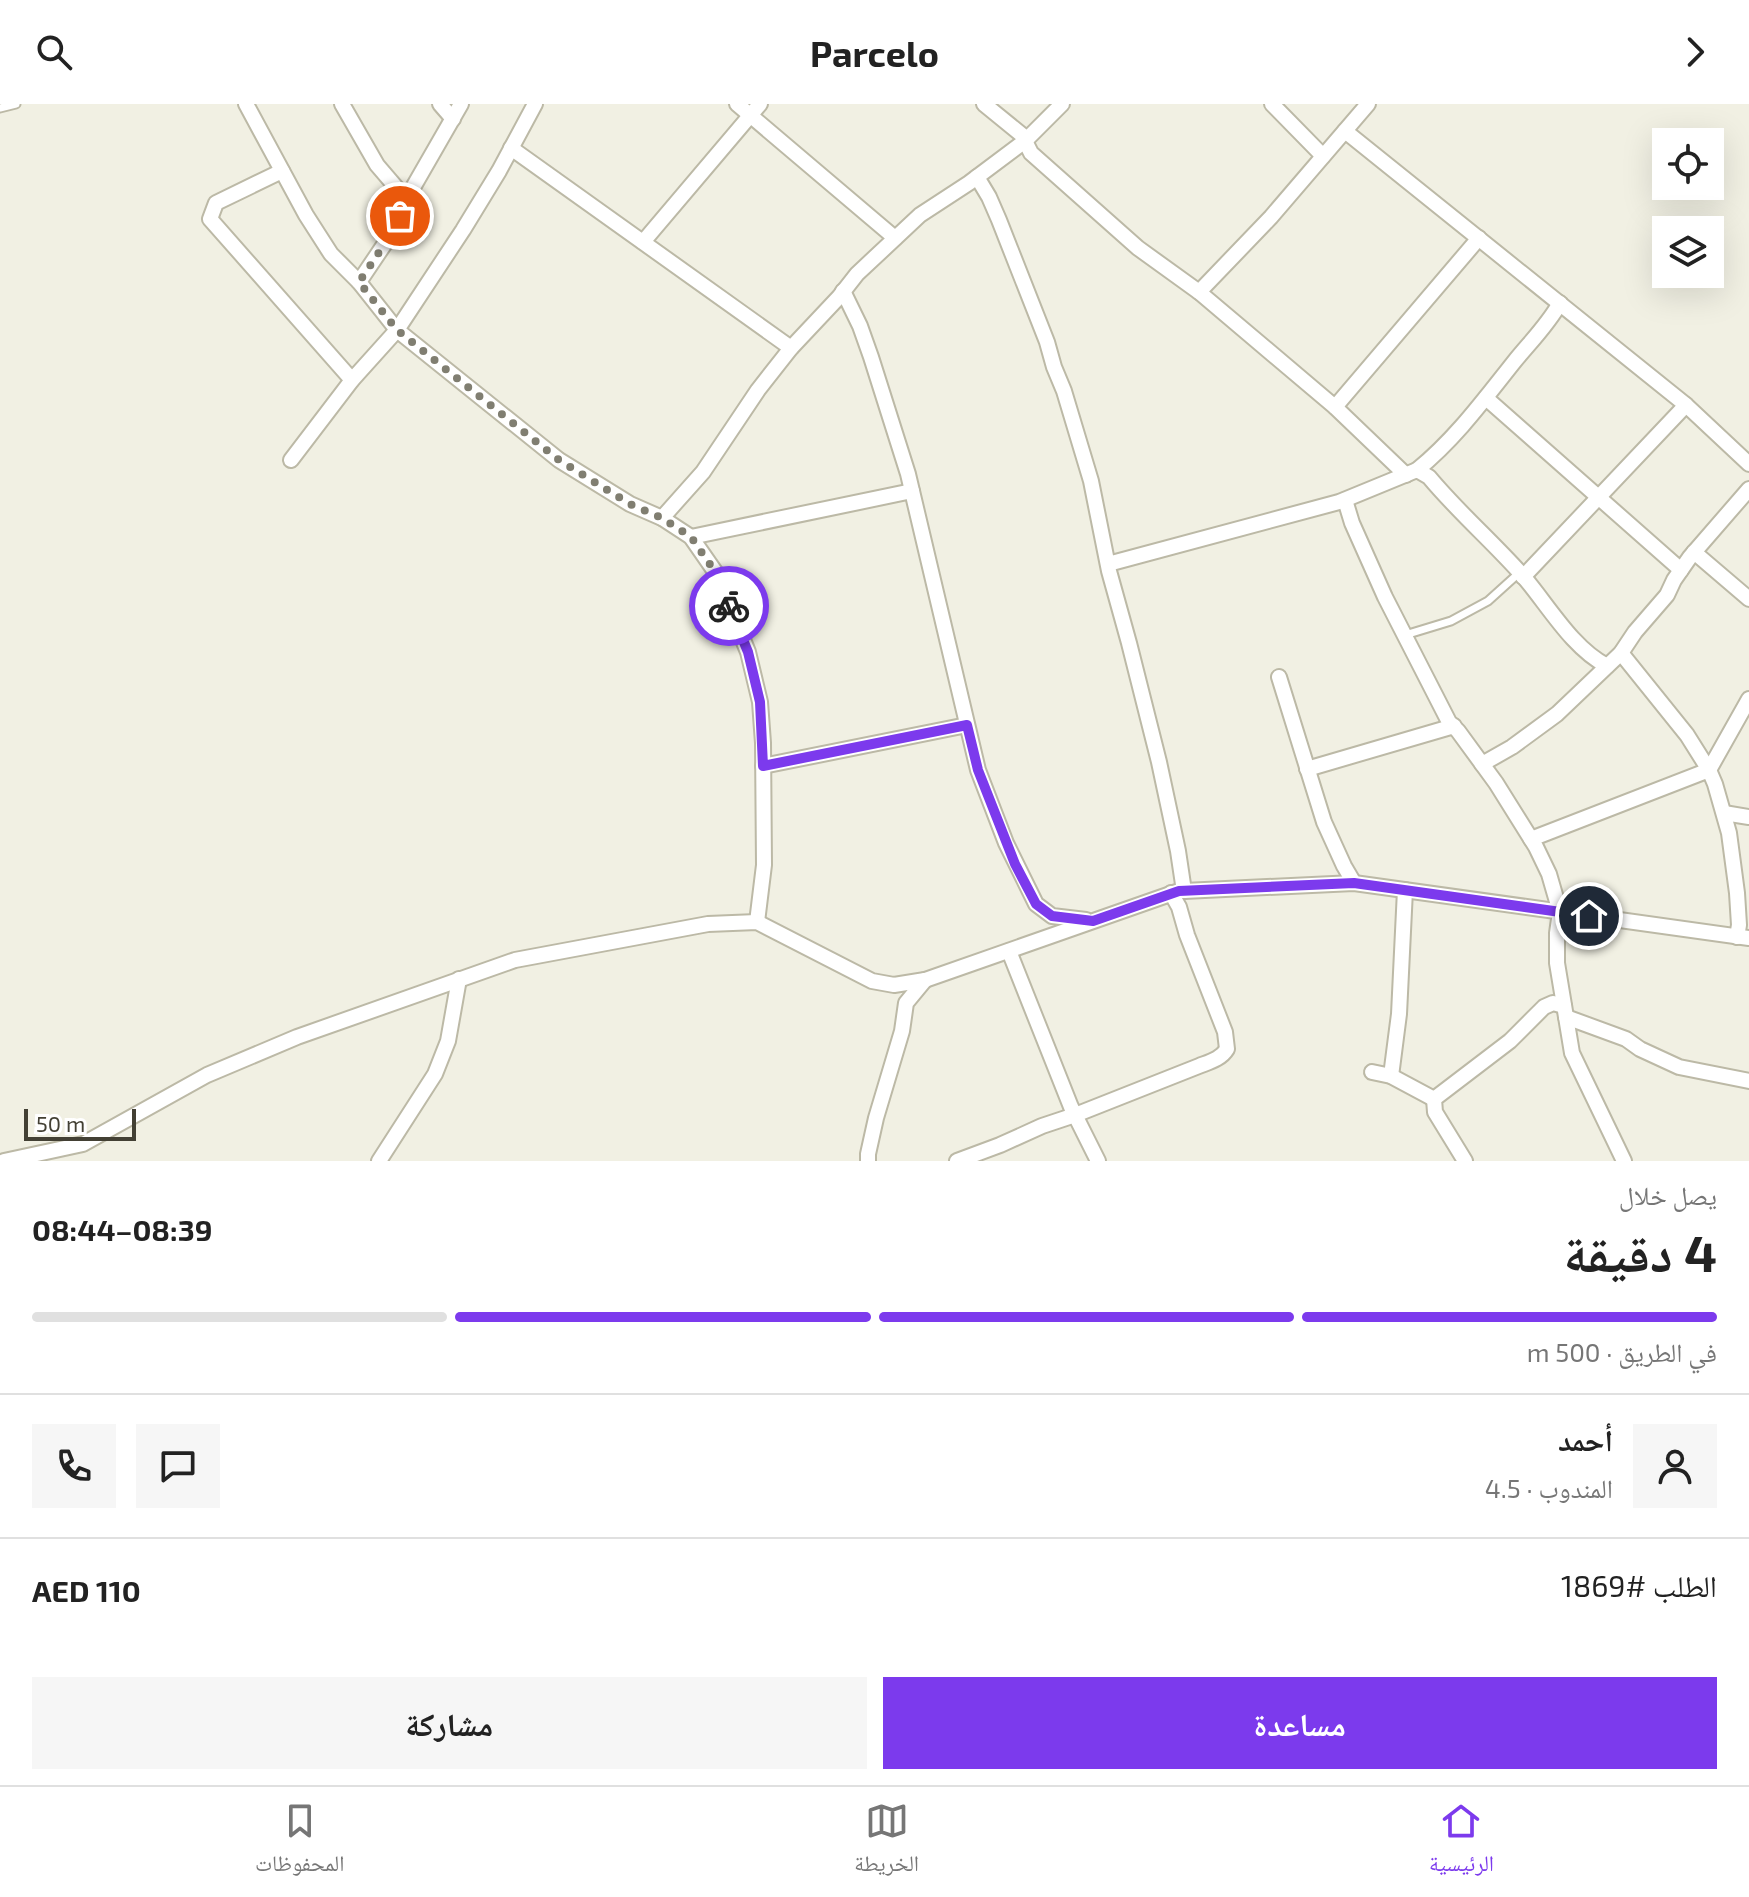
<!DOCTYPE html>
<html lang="ar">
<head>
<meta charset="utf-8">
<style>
  body { margin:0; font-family:"Exo 2","Noto Naskh Arabic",sans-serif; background:#f6f6f6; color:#222; direction:rtl; height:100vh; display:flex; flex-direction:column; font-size:30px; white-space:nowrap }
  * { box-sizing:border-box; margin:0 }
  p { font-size:26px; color:#767676 }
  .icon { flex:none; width:44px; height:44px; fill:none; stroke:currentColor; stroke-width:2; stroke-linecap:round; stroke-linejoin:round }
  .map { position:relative; height:1057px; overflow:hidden; direction:ltr }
  .drawer { display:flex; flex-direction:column; background:#fff; flex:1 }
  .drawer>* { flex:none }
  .controls { position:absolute; left:1652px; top:24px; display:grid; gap:16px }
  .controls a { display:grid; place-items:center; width:72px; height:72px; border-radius:0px; background:#fff; box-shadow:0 8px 32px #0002; font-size:40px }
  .scale { position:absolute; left:24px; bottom:20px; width:112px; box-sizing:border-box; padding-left:8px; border:4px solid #434034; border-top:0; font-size:22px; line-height:28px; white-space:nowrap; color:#434034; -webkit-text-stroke:6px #fff; paint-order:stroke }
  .pin { position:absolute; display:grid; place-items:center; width:68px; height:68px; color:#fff; margin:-34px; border:4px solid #fff; border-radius:50%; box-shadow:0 2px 8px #0007 }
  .courier { position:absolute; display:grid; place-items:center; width:80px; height:80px; margin:-40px; border:6px solid #7c3aed; border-radius:50%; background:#fff; color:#222; box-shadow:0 2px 10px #0007 }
  .summary em { font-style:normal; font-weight:700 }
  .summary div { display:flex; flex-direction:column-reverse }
  .summary { display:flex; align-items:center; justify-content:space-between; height:136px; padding:0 32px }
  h1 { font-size:52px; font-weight:700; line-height:60px }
  .bar { display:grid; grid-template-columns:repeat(4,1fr); gap:12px 8px; align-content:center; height:96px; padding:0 32px }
  .bar i { height:10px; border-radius:6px; background:#e0e0e0 }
  .bar .selected { background:#7c3aed }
  .bar p { grid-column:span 4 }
  .line { display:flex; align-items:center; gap:20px; padding:0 32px; border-top:2px solid #e0e0e0 }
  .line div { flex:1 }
  .round { display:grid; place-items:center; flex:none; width:84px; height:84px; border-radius:0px; background:#f6f6f6 }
  .cta { display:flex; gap:16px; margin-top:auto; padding:16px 32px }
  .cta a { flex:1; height:92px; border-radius:0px; background:#7c3aed; color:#fff; font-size:32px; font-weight:700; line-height:92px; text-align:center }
  .cta a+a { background:#f6f6f6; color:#222 }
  header { display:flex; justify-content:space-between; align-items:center; height:104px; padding:0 32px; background:#fff; font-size:36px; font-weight:700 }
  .tabs { display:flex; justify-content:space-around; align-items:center; height:112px; border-top:2px solid #e0e0e0; background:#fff; font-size:22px; color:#767676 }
  .tabs a { display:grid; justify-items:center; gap:4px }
  .tabs .selected { color:#7c3aed }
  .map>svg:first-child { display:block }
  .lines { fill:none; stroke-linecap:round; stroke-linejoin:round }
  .lane-casing { stroke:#bcb9a6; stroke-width:11 }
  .street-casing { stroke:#bcb9a6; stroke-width:18 }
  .lane { stroke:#fff; stroke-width:7 }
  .street { stroke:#fff; stroke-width:14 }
  .done { stroke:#807e71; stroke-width:8; stroke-dasharray:0 14.4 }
  .route { stroke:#7c3aed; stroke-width:10 }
</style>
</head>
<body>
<header><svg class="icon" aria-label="forward" viewBox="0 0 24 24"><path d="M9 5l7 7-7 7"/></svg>Parcelo<svg class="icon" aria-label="search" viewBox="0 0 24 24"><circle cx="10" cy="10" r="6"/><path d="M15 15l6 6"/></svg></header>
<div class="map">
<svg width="1749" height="1057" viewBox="0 0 1749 1057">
  <rect width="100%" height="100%" fill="#f1f0e3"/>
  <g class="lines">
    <defs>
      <g id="lane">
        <polyline points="0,4 16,0"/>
        <polyline points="1405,531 1451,517 1488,497 1519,469"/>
      </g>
      <g id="street">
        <polyline points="246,0 306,111 331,150 359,178 397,226 559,356 630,400 662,414 691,433 716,469 748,548 760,598 763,639 764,761 757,818"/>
        <polyline points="342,0 377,61 407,96"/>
        <polyline points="440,0 453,15"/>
        <polyline points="737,0 895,134"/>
        <polyline points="984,0 1022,31 1031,49 1138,144 1199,188 1335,303 1406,371"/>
        <polyline points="1272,0 1323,52"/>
        <polyline points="1345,27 1686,301 1749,360"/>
        <polyline points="511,44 791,244"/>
        <polyline points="282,67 216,99 210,115 352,276"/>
        <polyline points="977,73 989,93 999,116 1047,238 1054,263 1064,287 1091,377 1109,467 1129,539 1159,658 1178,747 1184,787"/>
        <polyline points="643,138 760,0"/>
        <polyline points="359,178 392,129 411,87 461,0"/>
        <polyline points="843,187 860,222 871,253 908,370 978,666 1006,739 1036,800 1052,812 1086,816"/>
        <polyline points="1199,188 1271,113 1368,0"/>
        <polyline points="1486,294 1681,466"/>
        <polyline points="1335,303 1479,134"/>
        <polyline points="291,356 352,276 397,226 463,126 499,67 535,0"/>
        <path d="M1417,366C1455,335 1483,297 1514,258C1530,238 1547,222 1560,199"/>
        <polyline points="1345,396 1352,419 1385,493 1449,618 1458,627 1496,679 1536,743 1549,770 1560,808 1557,829 1557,859 1572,949 1624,1057"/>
        <polyline points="662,414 703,368 758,286 791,244 839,193 857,170 920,111 969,79 1025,37 1062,0"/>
        <polyline points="691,433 912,387"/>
        <polyline points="1694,448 1749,495"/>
        <path d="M1108,460L1339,398L1417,366L1429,373C1458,408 1493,438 1523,472C1548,501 1572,544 1607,562"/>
        <polyline points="1523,473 1686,301"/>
        <polyline points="1621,549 1687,631 1709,666 1715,680 1729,729 1737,789 1739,821 1737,833"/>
        <polyline points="1279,573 1324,718 1344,762 1354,779"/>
        <polyline points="1482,660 1512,643 1557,610 1621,549 1635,528 1667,491 1674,476 1690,453 1749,385"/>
        <polyline points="763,662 967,621"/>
        <polyline points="1307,665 1454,622"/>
        <polyline points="1724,709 1749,713"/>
        <polyline points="1531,735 1709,666 1749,595"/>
        <polyline points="1009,847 1071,1003 1098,1057"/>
        <polyline points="1566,913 1626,935 1640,945 1679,963 1749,977"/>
        <polyline points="1372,968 1391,972 1434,995"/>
        <polyline points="1391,972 1399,910 1405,786"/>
        <polyline points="4,1057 83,1040 207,971 297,933 515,856 708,820 757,818 872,877 894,881 925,876 1179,787 1184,787 1354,779 1749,834"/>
        <polyline points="379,1057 435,970 448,937 459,875"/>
        <polyline points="868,1057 868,1050 876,1014 902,927 906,899 925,876"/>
        <path d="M957,1057L1000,1041L1042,1022L1075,1011L1199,962C1209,958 1221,955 1227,945L1225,928L1187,831L1179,803L1171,789"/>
        <polyline points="1465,1057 1435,1008 1434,995 1510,937 1544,903 1553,899 1564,902"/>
      </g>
    </defs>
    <use href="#lane" class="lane-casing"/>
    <use href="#street" class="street-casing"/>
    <use href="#lane" class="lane"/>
    <use href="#street" class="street"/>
  </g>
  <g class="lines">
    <polyline class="done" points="400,112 392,129 359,178 397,226 559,356 630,400 662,414 691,433 716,469 729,502"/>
    <polyline class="route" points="729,502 748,548 760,598 763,662 967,621 978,666 1015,760 1036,800 1052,812 1093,817 1179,787 1354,779 1589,812"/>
  </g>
</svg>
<div class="controls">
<a><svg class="icon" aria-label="locate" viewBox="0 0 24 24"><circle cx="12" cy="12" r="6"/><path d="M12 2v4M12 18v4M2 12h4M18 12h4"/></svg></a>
<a><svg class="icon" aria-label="layers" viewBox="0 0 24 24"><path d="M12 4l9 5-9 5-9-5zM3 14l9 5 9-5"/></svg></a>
</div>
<div class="scale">50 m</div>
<div class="pin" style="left:400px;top:112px;background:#ea580c"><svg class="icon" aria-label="bag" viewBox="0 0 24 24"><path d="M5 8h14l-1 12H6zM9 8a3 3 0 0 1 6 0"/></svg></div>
<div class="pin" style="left:1589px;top:812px;background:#1f2937"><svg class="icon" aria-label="home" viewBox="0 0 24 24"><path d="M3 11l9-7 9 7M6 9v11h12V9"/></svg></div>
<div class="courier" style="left:729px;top:502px"><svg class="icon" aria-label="bike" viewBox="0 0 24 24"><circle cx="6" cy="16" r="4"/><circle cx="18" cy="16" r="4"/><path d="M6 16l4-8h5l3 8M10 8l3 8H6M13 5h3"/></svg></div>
</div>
<section class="drawer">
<div class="summary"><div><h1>4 دقيقة</h1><p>يصل خلال</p></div><em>08:39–08:44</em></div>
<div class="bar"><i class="selected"></i><i class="selected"></i><i class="selected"></i><i></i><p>في الطريق · 500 m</p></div>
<div class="line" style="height:144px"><a class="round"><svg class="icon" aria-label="person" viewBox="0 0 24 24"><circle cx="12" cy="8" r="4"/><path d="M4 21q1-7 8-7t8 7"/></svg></a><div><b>أحمد</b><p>المندوب · 4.5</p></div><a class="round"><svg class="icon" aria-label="chat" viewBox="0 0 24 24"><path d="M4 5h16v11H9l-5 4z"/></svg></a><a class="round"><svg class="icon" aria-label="phone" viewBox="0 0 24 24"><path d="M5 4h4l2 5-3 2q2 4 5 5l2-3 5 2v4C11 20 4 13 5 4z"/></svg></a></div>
<div class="line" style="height:104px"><div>الطلب #1869</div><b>AED 110</b></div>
<div class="cta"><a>مساعدة</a><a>مشاركة</a></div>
</section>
<nav class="tabs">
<a class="selected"><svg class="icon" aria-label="home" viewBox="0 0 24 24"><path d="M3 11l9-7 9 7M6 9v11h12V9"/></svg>الرئيسية</a>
<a><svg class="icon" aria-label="map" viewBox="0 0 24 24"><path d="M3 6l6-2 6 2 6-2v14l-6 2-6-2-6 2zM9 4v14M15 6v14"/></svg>الخريطة</a>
<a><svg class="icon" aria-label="saved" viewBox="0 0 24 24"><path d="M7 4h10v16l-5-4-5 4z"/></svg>المحفوظات</a>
</nav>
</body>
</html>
